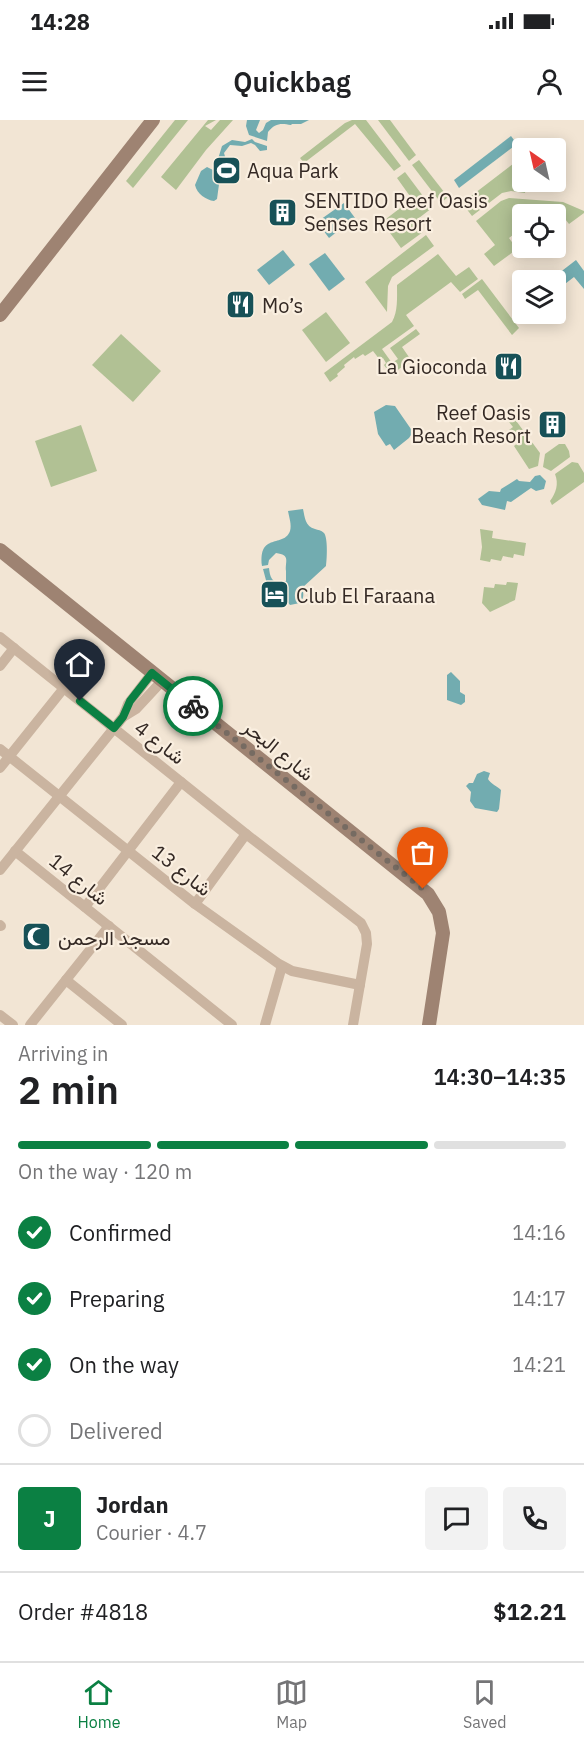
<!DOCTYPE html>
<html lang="en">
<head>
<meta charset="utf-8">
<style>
  body { margin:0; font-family:"IBM Plex Sans",Vazirmatn,sans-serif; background:#f2f2f2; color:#202124; height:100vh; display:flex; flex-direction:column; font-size:22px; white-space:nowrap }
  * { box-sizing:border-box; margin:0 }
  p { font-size:20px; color:#757577 }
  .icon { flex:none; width:33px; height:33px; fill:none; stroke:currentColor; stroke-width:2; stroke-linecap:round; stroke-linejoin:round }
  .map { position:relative; height:905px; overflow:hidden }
  .side { display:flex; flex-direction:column; background:#fff; flex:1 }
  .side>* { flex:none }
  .needle { width:39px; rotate:326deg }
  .buttons { position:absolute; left:512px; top:18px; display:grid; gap:12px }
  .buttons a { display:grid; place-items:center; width:54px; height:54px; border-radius:6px; background:#fff; box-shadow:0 3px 15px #0003; font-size:30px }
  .pin { position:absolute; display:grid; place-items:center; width:51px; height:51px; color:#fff; margin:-62px -26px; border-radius:50% 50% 50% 0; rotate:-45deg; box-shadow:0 0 6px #0007 }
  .pin .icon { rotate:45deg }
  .courier { position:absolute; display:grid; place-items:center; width:60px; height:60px; margin:-30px; border:4px solid #0b8043; border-radius:50%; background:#fff; color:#222; box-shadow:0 2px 8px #0007 }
  .headline em { font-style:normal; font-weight:600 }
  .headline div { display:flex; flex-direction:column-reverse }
  .headline { display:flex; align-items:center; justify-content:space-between; height:102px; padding:0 18px }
  h1 { font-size:39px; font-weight:600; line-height:45px }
  .bar { display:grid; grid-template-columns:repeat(4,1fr); gap:9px 6px; align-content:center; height:72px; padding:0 18px }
  .bar i { height:8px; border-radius:4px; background:#e0e0e0 }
  .bar .current { background:#0b8043 }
  .bar p { grid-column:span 4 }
  .line { display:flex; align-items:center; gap:15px; padding:0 18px; border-top:2px solid #e0e0e0 }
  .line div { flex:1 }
  .round { display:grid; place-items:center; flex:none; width:63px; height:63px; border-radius:6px; background:#f2f2f2 }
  ol { padding:0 18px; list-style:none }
  li { display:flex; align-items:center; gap:18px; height:66px }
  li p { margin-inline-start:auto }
  li .icon { padding:6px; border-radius:50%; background:#0b8043; color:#fff; stroke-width:4 }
  li:last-child { color:#757577 }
  li i { width:33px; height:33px; border:3px solid #e0e0e0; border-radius:50% }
  .status { display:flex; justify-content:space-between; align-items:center; height:42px; padding:0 30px; background:#fff; direction:ltr }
  .status svg { height:16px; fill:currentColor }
  header { display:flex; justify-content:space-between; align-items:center; height:78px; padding:0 18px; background:#fff; font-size:27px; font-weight:600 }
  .menu { display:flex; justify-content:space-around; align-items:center; height:84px; border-top:2px solid #e0e0e0; background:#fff; font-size:16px; color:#757577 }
  .menu a { display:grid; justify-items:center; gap:3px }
  .menu .current { color:#0b8043 }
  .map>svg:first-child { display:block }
  .green { fill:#b1c194 }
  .water { fill:#72acb0 }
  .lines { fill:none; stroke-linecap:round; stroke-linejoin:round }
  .minor { stroke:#cab4a0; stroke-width:10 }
  .secondary { stroke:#9e8372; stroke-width:14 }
  .done { stroke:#766b62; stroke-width:6; stroke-dasharray:0 10.8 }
  .route { stroke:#0b8043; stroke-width:8 }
  .labels { text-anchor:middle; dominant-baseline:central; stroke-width:4.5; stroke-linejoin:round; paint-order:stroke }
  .poi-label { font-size:20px; fill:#342924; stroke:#faefe0; text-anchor:start }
  .street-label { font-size:20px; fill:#342924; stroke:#faefe0 }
</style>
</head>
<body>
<div class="status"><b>14:28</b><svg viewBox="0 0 49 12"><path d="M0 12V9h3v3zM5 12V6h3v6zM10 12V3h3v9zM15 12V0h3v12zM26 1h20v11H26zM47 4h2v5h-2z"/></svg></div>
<header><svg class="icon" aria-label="menu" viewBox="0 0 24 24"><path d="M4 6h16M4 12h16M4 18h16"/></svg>Quickbag<svg class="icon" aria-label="person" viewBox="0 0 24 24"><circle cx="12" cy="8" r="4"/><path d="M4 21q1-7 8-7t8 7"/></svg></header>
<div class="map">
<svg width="584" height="905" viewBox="0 0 584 905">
  <rect width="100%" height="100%" fill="#f2e5d4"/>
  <g class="green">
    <polygon points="175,0 188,0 133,68 126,61"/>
    <polygon points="208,0 216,0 205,6 211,10 220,0 233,0 206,30 176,70 161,57"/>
    <polygon points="352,0 366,0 401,46 394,51 355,4 304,43 300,38 345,3"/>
    <polygon points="378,0 390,0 416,35 409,41"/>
    <polygon points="522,37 522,52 519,64 526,65 525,73 511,71 502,73 472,96 462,83"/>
    <polygon points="419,40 448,77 441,83 412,45"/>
    <polygon points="405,52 432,88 415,101 423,112 401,128 382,102 412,79 397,58"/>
    <polygon points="509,78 563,82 584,91 584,93 569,104 554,85 540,94 522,94 522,108 509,118 517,129 494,146 484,134 495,125 476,101 501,81"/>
    <polygon points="426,115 434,126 392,157 388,166 387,192 365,162"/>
    <path d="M438,134L456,156L469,147L478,159L460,172L451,162L406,195L414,206L382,229L392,243L398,239L390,228L416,209L420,214L402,227L411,240L391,255L384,245L386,243L383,238L380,240L373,231L365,236L363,234L355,239L354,237L344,245L345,247L337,254L338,256L330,262L324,253L392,202C398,191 397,178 397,165Z"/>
    <polygon points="482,159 519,208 512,215 478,170 465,179 462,174"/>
    <polygon points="326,192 350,223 326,242 302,210"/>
    <polygon points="121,214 161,251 133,282 92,245"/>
    <polygon points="514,298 540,333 538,346 529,349 514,326 519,322 509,310 513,307 509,302"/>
    <polygon points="81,305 97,351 51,367 35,321"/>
    <polygon points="559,324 565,324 569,331 570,337 551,351 543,347 545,334"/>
    <path d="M572,342L578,343L584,353V362L552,385L550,381C556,373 559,364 555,354Z"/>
    <polygon points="480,409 493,411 492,418 526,423 524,436 514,434 513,438 503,436 501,441 491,439 490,442 480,440 482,427"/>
    <polygon points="507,462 518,463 515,480 490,492 482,483 484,467 494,468 495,464 506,465"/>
  </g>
  <g class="water">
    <path d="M247,0H260L256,10L259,13L263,10L266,3L271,0H309L301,4H292L291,5C281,3 275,3 268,12L267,21L249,15L246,6Z"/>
    <polygon points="511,16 517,24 459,68 454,60"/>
    <path d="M252,19L255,22L267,26V30L260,31L255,25L251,23L242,26L230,25L224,33L226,40L235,46L231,61L228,62L223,56L220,57L217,79L214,81C206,80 197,74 195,65L201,51L207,47L217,52L218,50V39L222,26L232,20L245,22Z"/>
    <polygon points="344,83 355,98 329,118 317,102"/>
    <polygon points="283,130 295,145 269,165 257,150"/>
    <polygon points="325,133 345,159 329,171 309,144"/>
    <polygon points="576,140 584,151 584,169 574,157 561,167 554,157"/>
    <polygon points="386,285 395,286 413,312 409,318 394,330 390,324 386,326 378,314 374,292"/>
    <polygon points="540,355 546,361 544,369 536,371 531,368 511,382 507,381 505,390 482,385 478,379 489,371 500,372 501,369 517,359 519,361 530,362 535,356"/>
    <path d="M303,389C305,398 305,406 315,409C318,410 321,410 324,413C328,418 327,439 326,446L302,468C304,474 304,478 300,483L290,485L278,470L267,464L263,449L269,448C270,459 274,466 286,461C286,457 286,454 286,451C285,441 291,435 276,433L269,440L268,445L262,446C258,412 284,428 290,411C292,405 289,397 288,391Z"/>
    <polygon points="451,552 460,561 460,572 465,575 465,582 461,585 447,580 447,555"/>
    <path d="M484,651L490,653L488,659C490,663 498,667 501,670L499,689L497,692L475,688L470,681L471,672L466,666L469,663H473L477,654Z"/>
  </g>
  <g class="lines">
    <g class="minor">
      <polyline points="0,517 246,714 361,803 366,813 367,824 353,905"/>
      <polyline points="0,546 14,528"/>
      <polyline points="123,597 136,589 162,561"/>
      <polyline points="0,629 195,784 279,844 292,851 360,865"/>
      <polyline points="0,648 64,568"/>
      <polyline points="15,731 232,905"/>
      <polyline points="0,750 123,597 128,584 152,553"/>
      <polyline points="195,784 246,714"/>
      <polyline points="85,787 181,662"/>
      <polyline points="0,805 1,806"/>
      <polyline points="66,860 122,905"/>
      <polyline points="0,895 13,905"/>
      <polyline points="30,905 109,806"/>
      <polyline points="265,905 282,846"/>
    </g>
    <g class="secondary">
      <polyline points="0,195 153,0"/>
      <polyline points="0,430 428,774 439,792 443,813 429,905"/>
    </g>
  </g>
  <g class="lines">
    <polyline class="done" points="193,586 423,769"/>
    <polyline class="route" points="80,581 114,608 123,597 130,581 152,553 193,586"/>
  </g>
  <defs>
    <symbol id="stadium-square" viewBox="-11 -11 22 22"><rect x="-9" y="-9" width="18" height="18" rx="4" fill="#175157" stroke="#faefe0"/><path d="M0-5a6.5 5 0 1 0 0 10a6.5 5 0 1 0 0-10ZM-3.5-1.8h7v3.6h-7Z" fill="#fff"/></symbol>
    <symbol id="building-square" viewBox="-11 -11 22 22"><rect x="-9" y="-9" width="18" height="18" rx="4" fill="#175157" stroke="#faefe0"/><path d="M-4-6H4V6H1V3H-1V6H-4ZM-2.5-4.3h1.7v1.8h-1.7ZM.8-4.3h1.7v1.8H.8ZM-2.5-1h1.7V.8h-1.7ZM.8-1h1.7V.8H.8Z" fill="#fff"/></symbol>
    <symbol id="restaurant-square" viewBox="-11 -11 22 22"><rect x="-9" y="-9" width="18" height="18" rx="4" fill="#175157" stroke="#faefe0"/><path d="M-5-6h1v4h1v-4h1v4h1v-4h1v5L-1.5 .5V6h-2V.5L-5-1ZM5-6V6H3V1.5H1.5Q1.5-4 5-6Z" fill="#fff"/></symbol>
    <symbol id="hotel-square" viewBox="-11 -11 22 22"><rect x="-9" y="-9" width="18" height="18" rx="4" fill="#175157" stroke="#faefe0"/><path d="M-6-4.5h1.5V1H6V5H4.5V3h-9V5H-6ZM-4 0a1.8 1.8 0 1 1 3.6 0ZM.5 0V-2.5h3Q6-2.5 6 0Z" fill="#fff"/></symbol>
    <symbol id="mosque-square" viewBox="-11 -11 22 22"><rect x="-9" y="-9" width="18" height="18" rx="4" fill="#175157" stroke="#faefe0"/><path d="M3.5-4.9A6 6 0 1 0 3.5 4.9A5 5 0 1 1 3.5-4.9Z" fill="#fff"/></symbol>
  </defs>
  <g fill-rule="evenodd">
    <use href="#stadium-square" x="210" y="34" width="33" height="33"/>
    <use href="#building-square" x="266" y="76" width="33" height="33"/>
    <use href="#restaurant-square" x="224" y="168" width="33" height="33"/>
    <use href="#restaurant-square" x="492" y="230" width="33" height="33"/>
    <use href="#building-square" x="536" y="288" width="33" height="33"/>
    <use href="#hotel-square" x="258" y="458" width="33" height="33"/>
    <use href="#mosque-square" x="20" y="800" width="33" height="33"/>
  </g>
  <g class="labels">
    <g class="poi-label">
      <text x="247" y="50">Aqua Park</text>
      <text x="304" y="80">SENTIDO Reef Oasis<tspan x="304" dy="23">Senses Resort</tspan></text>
      <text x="262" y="185">Mo’s</text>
      <text x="487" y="246" text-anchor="end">La Gioconda</text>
      <text x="531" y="292" text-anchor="end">Reef Oasis<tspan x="531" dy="23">Beach Resort</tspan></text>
      <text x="296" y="475">Club El Faraana</text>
      <text x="58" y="817">مسجد الرحمن</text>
    </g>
    <g class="street-label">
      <text transform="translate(160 622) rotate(38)">شارع 4</text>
      <text transform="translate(279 630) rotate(39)">شارع البحر</text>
      <text transform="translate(182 750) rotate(38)">شارع 13</text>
      <text transform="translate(79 759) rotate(39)">شارع 14</text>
    </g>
  </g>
</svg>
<div class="buttons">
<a><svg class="needle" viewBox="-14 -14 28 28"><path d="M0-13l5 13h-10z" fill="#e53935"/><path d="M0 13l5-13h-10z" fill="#757577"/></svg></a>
<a><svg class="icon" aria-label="locate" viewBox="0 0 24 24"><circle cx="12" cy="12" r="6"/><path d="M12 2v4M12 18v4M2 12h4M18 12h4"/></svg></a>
<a><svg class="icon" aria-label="layers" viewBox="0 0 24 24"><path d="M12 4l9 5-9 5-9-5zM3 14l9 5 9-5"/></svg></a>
</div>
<div class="pin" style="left:423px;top:769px;background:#ea580c"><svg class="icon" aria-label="bag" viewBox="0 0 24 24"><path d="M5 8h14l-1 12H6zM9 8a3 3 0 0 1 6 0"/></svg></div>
<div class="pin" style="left:80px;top:581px;background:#1f2937"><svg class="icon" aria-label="home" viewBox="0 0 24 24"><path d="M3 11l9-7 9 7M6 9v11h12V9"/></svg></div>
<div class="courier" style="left:193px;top:586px"><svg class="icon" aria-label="bike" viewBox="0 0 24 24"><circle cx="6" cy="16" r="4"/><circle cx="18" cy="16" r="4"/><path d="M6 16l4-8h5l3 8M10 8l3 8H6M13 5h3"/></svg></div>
</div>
<section class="side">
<div class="headline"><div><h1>2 min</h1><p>Arriving in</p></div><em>14:30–14:35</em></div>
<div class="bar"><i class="current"></i><i class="current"></i><i class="current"></i><i></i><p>On the way · 120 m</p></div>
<ol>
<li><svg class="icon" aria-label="check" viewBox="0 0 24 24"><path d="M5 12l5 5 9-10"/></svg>Confirmed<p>14:16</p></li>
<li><svg class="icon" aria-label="check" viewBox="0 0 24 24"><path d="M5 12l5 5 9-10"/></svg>Preparing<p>14:17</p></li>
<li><svg class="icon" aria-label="check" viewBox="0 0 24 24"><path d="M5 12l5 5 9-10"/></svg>On the way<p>14:21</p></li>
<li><i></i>Delivered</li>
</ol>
<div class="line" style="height:108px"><b class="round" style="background:#0b8043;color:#fff">J</b><div><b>Jordan</b><p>Courier · 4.7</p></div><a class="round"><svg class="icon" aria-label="chat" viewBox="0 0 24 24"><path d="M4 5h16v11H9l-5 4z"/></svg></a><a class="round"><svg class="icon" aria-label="phone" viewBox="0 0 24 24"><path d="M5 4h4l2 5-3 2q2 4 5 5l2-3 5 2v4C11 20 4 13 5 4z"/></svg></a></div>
<div class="line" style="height:78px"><div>Order #4818</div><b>$12.21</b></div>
</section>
<nav class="menu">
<a class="current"><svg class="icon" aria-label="home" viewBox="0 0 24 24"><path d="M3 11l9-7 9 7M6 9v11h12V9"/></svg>Home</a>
<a><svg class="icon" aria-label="map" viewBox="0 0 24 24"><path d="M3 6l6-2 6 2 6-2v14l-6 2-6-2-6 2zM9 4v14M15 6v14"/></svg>Map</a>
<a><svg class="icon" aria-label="saved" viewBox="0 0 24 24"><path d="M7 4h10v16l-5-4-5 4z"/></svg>Saved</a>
</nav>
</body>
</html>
